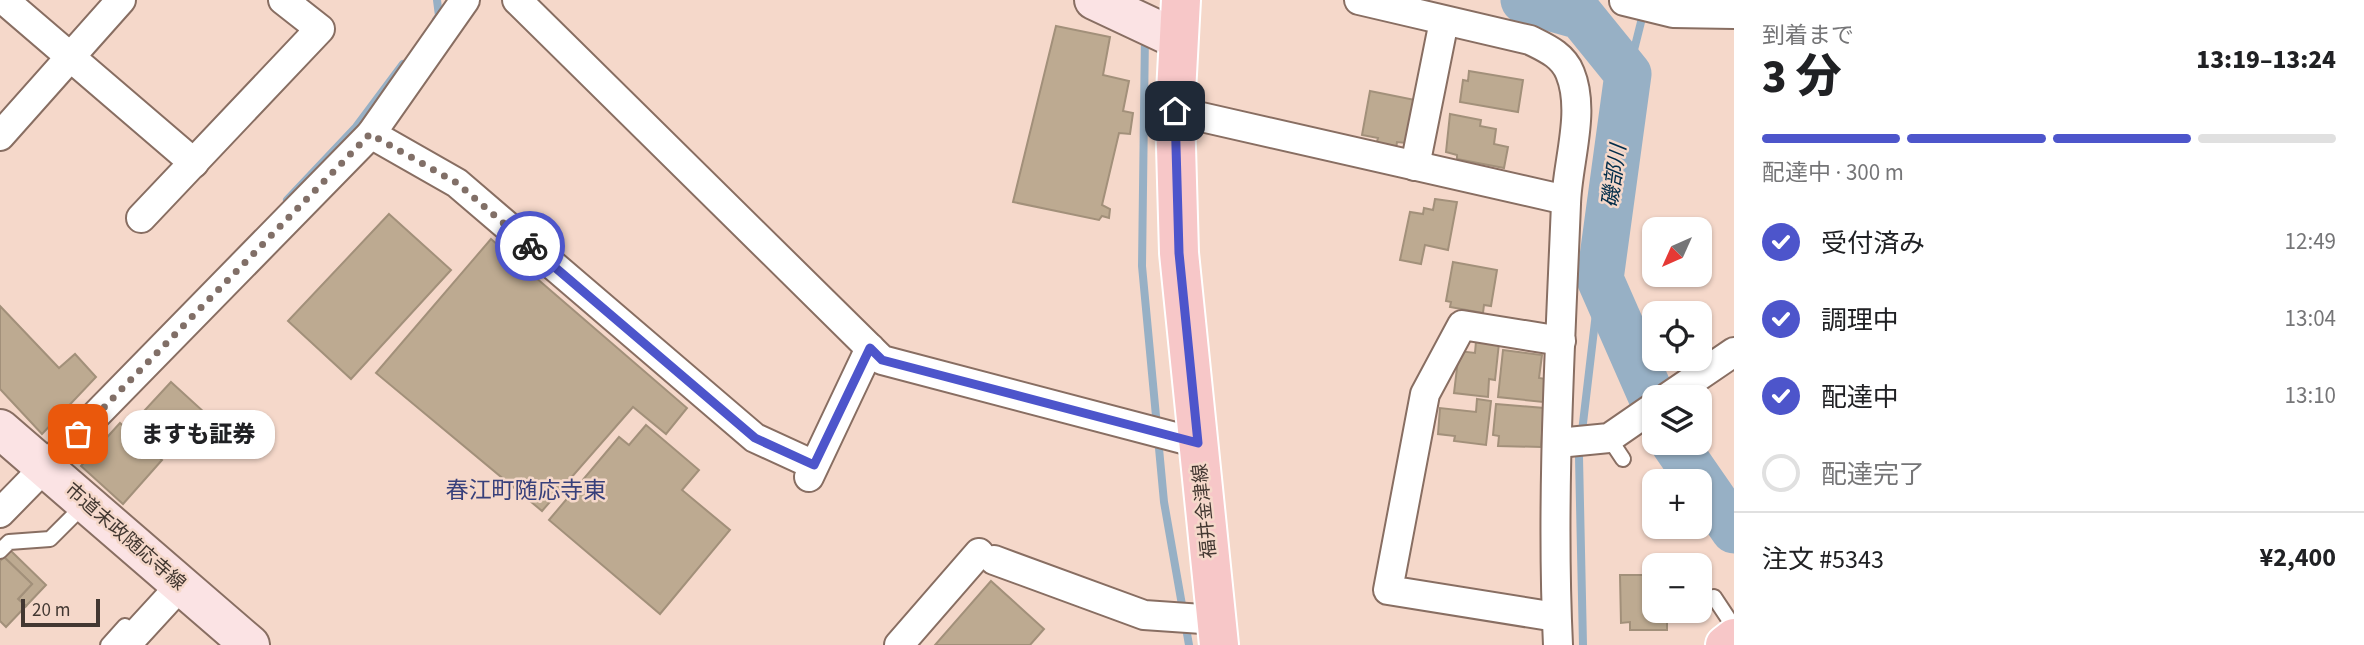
<!DOCTYPE html>
<html lang="ja">
<head>
<meta charset="utf-8">
<style>
  body { margin:0; font-family:"Source Sans 3","Noto Sans JP",sans-serif; background:#f6f6f6; color:#202124; height:100vh; display:flex; flex-direction:column; font-size:26px; white-space:nowrap }
  * { box-sizing:border-box; margin:0 }
  p { font-size:23px; color:#757577 }
  .icon { flex:none; width:38px; height:38px; fill:none; stroke:currentColor; stroke-width:2; stroke-linecap:round; stroke-linejoin:round }
  .map { position:relative; flex:1; overflow:hidden }
  .details { display:flex; flex-direction:column; background:#fff; width:630px }
  .details>* { flex:none }
  .needle { width:46px; rotate:225deg }
  .controls { position:absolute; left:1642px; top:217px; display:grid; gap:14px }
  .controls a { display:grid; place-items:center; width:70px; height:70px; border-radius:14px; background:#fff; box-shadow:0 2px 5px #0004; font-size:35px }
  .scale { position:absolute; left:21px; bottom:18px; width:79px; box-sizing:border-box; padding-left:7px; border:4px solid #423731; border-top:0; font-size:19px; line-height:24px; white-space:nowrap; color:#423731; -webkit-text-stroke:5px #f5d8ca; paint-order:stroke }
  .pin { position:absolute; display:grid; place-items:center; width:60px; height:60px; color:#fff; margin:-30px; border-radius:14px; box-shadow:0 4px 10px #0006 }
  .courier { position:absolute; display:grid; place-items:center; width:70px; height:70px; margin:-35px; border:5px solid #4d55cb; border-radius:50%; background:#fff; color:#222; box-shadow:0 2px 9px #0007 }
  .bubble { position:absolute; height:49px; border-radius:21px; background:#fff; box-shadow:0 2px 5px #0004; font-size:23px; font-weight:800; line-height:49px; text-align:center }
  .head em { font-style:normal; font-weight:800 }
  .head div { display:flex; flex-direction:column-reverse }
  .head { display:flex; align-items:center; justify-content:space-between; height:119px; padding:0 28px }
  h1 { font-size:46px; font-weight:800; line-height:52px }
  .bar { display:grid; grid-template-columns:repeat(4,1fr); gap:10px 7px; align-content:center; height:84px; padding:0 28px }
  .bar i { height:9px; border-radius:5px; background:#e0e0e0 }
  .bar .active { background:#4d55cb }
  .bar p { grid-column:span 4 }
  .line { display:flex; align-items:center; gap:18px; padding:0 28px; border-top:2px solid #e0e0e0 }
  .line div { flex:1 }
  ol { padding:0 28px; list-style:none }
  li { display:flex; align-items:center; gap:21px; height:77px }
  li p { margin-inline-start:auto }
  li .icon { padding:7px; border-radius:50%; background:#4d55cb; color:#fff; stroke-width:4 }
  li:last-child { color:#757577 }
  li i { width:38px; height:38px; border:4px solid #e0e0e0; border-radius:50% }
  main { display:flex; flex:1; min-height:0 }
  .map>svg:first-child { display:block }
  .lines { fill:none; stroke-linecap:round; stroke-linejoin:round }
  .stream { stroke:#97b0c5; stroke-width:8 }
  .river { stroke:#97b0c5; stroke-width:47 }
  .building { fill:#bdaa91; stroke:#a2907a; stroke-width:2 }
  .lane-casing { stroke:#886e62; stroke-width:18 }
  .street-casing { stroke:#886e62; stroke-width:32 }
  .secondary-casing { stroke:#886e62; stroke-width:42 }
  .primary-casing { stroke:#fff; stroke-width:42 }
  .lane { stroke:#fff; stroke-width:14 }
  .street { stroke:#fff; stroke-width:28 }
  .secondary { stroke:#fbe3e4; stroke-width:38 }
  .primary { stroke:#f7c7c8; stroke-width:38 }
  .done { stroke:#816f67; stroke-width:7; stroke-dasharray:0 12.6 }
  .route { stroke:#4d55cb; stroke-width:9 }
  .labels { text-anchor:middle; dominant-baseline:central; stroke-width:5; stroke-linejoin:round; paint-order:stroke }
  .street-label { font-size:19px; fill:#423731; stroke:#f5d8ca }
  .water-label { font-size:21px; font-style:italic; fill:#002c49; stroke:#f5d8ca }
  .quarter-label { font-size:23px; fill:#38407b; stroke:#f5d8ca }
</style>
</head>
<body>
<main>
<div class="map">
<svg width="1734" height="645" viewBox="0 0 1734 645">
  <rect width="100%" height="100%" fill="#f5d8ca"/>
  <g class="lines">
    <g class="stream">
      <polyline points="436,20 439,16 437,0"/>
      <polyline points="1145,34 1142,266 1164,502 1189,645"/>
      <polyline points="1628,74 1644,10"/>
      <polyline points="287,200 356,127 403,64"/>
      <polyline points="1583,645 1579,457 1600,279"/>
    </g>
    <g class="river">
      <polyline points="1524,0 1581,16 1628,74 1600,279 1654,402"/>
      <polyline points="1674,443 1734,530"/>
    </g>
  </g>
  <g class="building">
    <polygon points="1056,26 1110,37 1103,75 1129,81 1123,111 1133,113 1130,134 1119,133 1102,205 1110,209 1109,218 1102,216 1099,220 1013,202"/>
    <polygon points="1469,71 1523,80 1518,112 1460,102 1463,80 1468,81"/>
    <polygon points="1370,91 1415,100 1406,143 1397,142 1396,149 1376,145 1378,138 1362,135"/>
    <polygon points="1450,114 1481,120 1480,126 1496,129 1494,144 1508,147 1504,168 1457,159 1457,155 1446,152"/>
    <polygon points="1435,199 1457,202 1448,250 1425,245 1421,264 1400,260 1410,212 1423,214 1424,208 1433,210"/>
    <polygon points="389,214 451,270 351,379 288,321"/>
    <polygon points="491,239 687,408 666,434 633,407 542,511 376,373"/>
    <polygon points="1453,262 1497,270 1491,306 1484,305 1483,313 1450,307 1451,302 1446,301"/>
    <polygon points="0,306 59,368 75,354 96,377 42,434 0,389"/>
    <polygon points="1476,341 1499,343 1495,380 1489,379 1488,397 1454,393 1459,351 1475,353"/>
    <polygon points="1503,350 1542,355 1539,378 1546,379 1543,402 1498,397"/>
    <polygon points="171,382 205,413 167,454 133,423"/>
    <polygon points="1477,399 1491,401 1486,445 1454,441 1455,436 1438,434 1440,408 1476,412"/>
    <polygon points="1496,404 1544,408 1541,447 1498,446 1499,436 1493,435"/>
    <polygon points="120,423 162,460 123,504 81,466"/>
    <polygon points="646,425 699,470 682,490 730,530 660,614 549,520 619,437 629,445"/>
    <polygon points="10,550 46,585 26,606 18,599 32,584 4,557"/>
    <polygon points="4,557 32,584 18,599 26,606 6,627 0,621 0,561"/>
    <polygon points="1620,575 1654,575 1654,611 1667,611 1667,630 1630,630 1630,622 1621,623"/>
    <polygon points="991,581 1044,629 1030,645 935,645"/>
  </g>
  <g class="lines">
    <defs>
      <g id="lane">
        <polyline points="1609,438 1623,459"/>
        <polyline points="0,551 9,542 50,539 85,504"/>
        <polyline points="1714,597 1734,627"/>
        <polyline points="108,645 125,626"/>
      </g>
      <g id="street">
        <polyline points="4,0 194,163"/>
        <polyline points="517,0 882,360 1198,443"/>
        <path d="M1359,0L1530,40C1546,48 1563,55 1570,73C1586,112 1567,163 1566,204C1560,351 1551,499 1558,645"/>
        <polyline points="1624,1 1673,13 1734,14"/>
        <polyline points="1175,111 1566,200"/>
        <polyline points="371,134 457,183 755,438 814,465"/>
        <polyline points="0,136 121,0"/>
        <polyline points="1415,166 1444,21"/>
        <polyline points="141,218 320,29 283,0"/>
        <polyline points="1668,397 1734,352"/>
        <polyline points="1558,443 1609,438 1654,407"/>
        <polyline points="809,477 870,348"/>
        <polyline points="0,513 371,134 465,0"/>
        <polyline points="994,560 1144,615 1217,620"/>
        <polyline points="1556,617 1388,590 1425,394 1462,325 1561,341"/>
        <polyline points="126,645 181,585"/>
        <polyline points="899,645 979,553"/>
      </g>
      <g id="secondary">
        <polyline points="1094,0 1177,39"/>
        <polyline points="0,429 250,645"/>
      </g>
      <g id="primary">
        <polyline points="1181,0 1175,111 1179,253 1219,645"/>
        <polyline points="1725,645 1734,638"/>
      </g>
    </defs>
    <use href="#lane" class="lane-casing"/>
    <use href="#street" class="street-casing"/>
    <use href="#secondary" class="secondary-casing"/>
    <use href="#primary" class="primary-casing"/>
    <use href="#lane" class="lane"/>
    <use href="#street" class="street"/>
    <use href="#secondary" class="secondary"/>
    <use href="#primary" class="primary"/>
  </g>
  <g class="lines">
    <polyline class="done" points="78,434 370,134 457,183 530,246"/>
    <polyline class="route" points="530,246 755,438 814,465 870,348 882,360 1198,443 1179,253 1175,111"/>
  </g>
  <g class="labels">
    <g class="street-label">
      <text transform="translate(1205 511) rotate(-96)">福井金津線</text>
      <text transform="translate(125 537) rotate(41)">市道末政随応寺線</text>
    </g>
    <g class="water-label">
      <text transform="translate(1614 176) rotate(-82)">磯部川</text>
    </g>
    <g class="quarter-label">
      <text x="526" y="490">春江町随応寺東</text>
    </g>
  </g>
</svg>
<div class="controls">
<a><svg class="needle" viewBox="-14 -14 28 28"><path d="M0-13l5 13h-10z" fill="#e53935"/><path d="M0 13l5-13h-10z" fill="#757577"/></svg></a>
<a><svg class="icon" aria-label="locate" viewBox="0 0 24 24"><circle cx="12" cy="12" r="6"/><path d="M12 2v4M12 18v4M2 12h4M18 12h4"/></svg></a>
<a><svg class="icon" aria-label="layers" viewBox="0 0 24 24"><path d="M12 4l9 5-9 5-9-5zM3 14l9 5 9-5"/></svg></a>
<a>+</a>
<a>−</a>
</div>
<div class="scale">20 m</div>
<div class="pin" style="left:78px;top:434px;background:#ea580c"><svg class="icon" aria-label="bag" viewBox="0 0 24 24"><path d="M5 8h14l-1 12H6zM9 8a3 3 0 0 1 6 0"/></svg></div>
<div class="pin" style="left:1175px;top:111px;background:#1f2937"><svg class="icon" aria-label="home" viewBox="0 0 24 24"><path d="M3 11l9-7 9 7M6 9v11h12V9"/></svg></div>
<div class="courier" style="left:530px;top:246px"><svg class="icon" aria-label="bike" viewBox="0 0 24 24"><circle cx="6" cy="16" r="4"/><circle cx="18" cy="16" r="4"/><path d="M6 16l4-8h5l3 8M10 8l3 8H6M13 5h3"/></svg></div>
<div class="bubble" style="left:121px;top:410px;width:154px">ますも証券</div>
</div>
<section class="details">
<div class="head"><div><h1>3 分</h1><p>到着まで</p></div><em>13:19–13:24</em></div>
<div class="bar"><i class="active"></i><i class="active"></i><i class="active"></i><i></i><p>配達中 · 300 m</p></div>
<ol>
<li><svg class="icon" aria-label="check" viewBox="0 0 24 24"><path d="M5 12l5 5 9-10"/></svg>受付済み<p>12:49</p></li>
<li><svg class="icon" aria-label="check" viewBox="0 0 24 24"><path d="M5 12l5 5 9-10"/></svg>調理中<p>13:04</p></li>
<li><svg class="icon" aria-label="check" viewBox="0 0 24 24"><path d="M5 12l5 5 9-10"/></svg>配達中<p>13:10</p></li>
<li><i></i>配達完了</li>
</ol>
<div class="line" style="height:91px"><div>注文 #5343</div><b>¥2,400</b></div>
</section>
</main>
</body>
</html>
